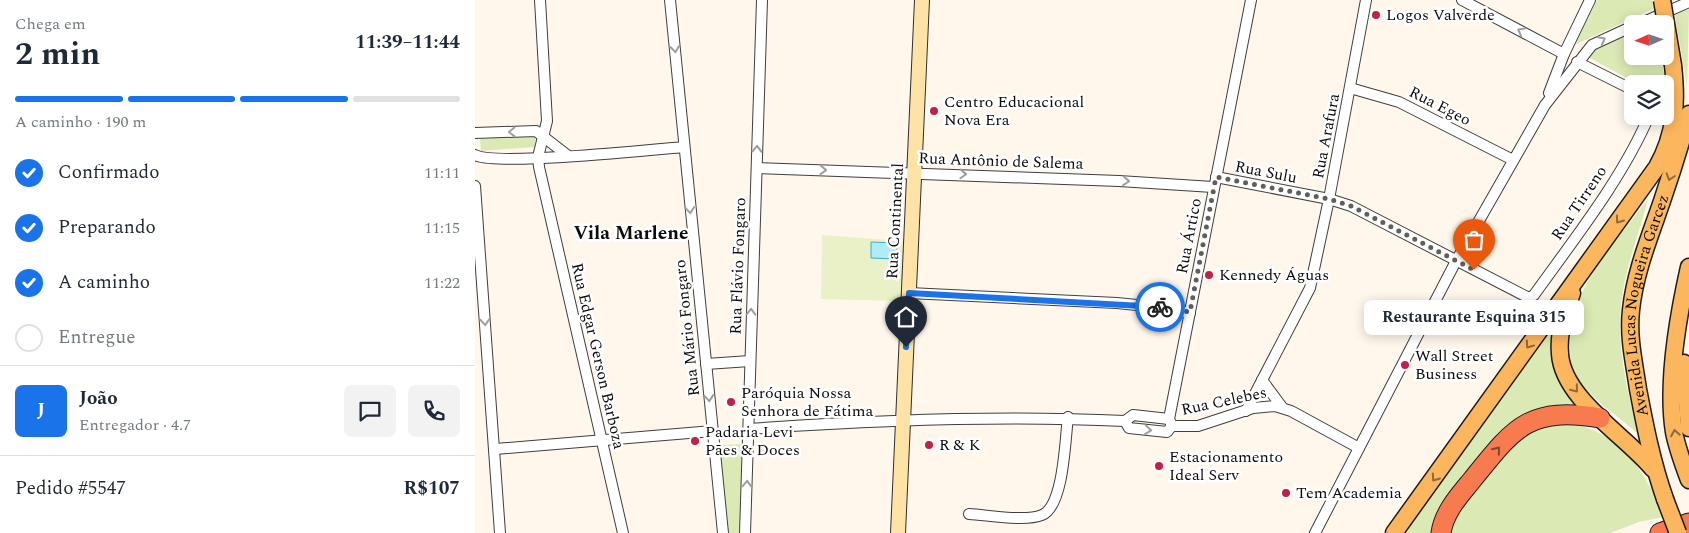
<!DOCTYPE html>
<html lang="pt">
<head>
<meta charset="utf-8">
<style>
  body { margin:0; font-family:Spectral,serif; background:#f2f2f3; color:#1f2937; height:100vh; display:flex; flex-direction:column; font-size:19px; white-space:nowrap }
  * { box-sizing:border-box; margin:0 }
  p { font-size:16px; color:#747a83 }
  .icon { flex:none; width:28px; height:28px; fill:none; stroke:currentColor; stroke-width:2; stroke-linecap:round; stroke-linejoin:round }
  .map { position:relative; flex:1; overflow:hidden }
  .details { display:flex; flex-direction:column; background:#fff; width:475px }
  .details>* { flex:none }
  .needle { width:32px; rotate:267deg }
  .tools { position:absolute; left:1149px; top:15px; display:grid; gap:10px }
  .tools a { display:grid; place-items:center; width:50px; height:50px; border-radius:8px; background:#fff; box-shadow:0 2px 12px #0003; font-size:25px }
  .pin { position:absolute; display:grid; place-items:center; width:42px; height:42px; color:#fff; margin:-51px -21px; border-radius:50% 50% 50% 0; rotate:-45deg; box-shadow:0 0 5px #0007 }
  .pin .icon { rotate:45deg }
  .courier { position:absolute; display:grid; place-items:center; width:50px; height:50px; margin:-25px; border:4px solid #1a73e8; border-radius:50%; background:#fff; color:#222; box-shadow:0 1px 6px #0007 }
  .bubble { position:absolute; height:35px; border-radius:8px; background:#fff; box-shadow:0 2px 12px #0003; font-size:16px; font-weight:700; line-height:35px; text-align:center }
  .overview em { font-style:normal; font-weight:700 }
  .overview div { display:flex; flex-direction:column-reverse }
  .overview { display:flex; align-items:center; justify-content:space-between; height:85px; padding:0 15px }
  h1 { font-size:32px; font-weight:700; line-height:38px }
  .bar { display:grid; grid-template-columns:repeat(4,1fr); gap:8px 5px; align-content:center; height:60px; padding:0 15px }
  .bar i { height:6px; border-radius:4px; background:#e0e1e3 }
  .bar .on { background:#1a73e8 }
  .bar p { grid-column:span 4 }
  .line { display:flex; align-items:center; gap:12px; padding:0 15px; border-top:1px solid #e0e1e3 }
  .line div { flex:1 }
  .round { display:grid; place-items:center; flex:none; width:52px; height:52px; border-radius:8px; background:#f2f2f3 }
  ol { padding:0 15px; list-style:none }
  li { display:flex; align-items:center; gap:15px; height:55px }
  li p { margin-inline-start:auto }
  li .icon { padding:5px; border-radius:50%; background:#1a73e8; color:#fff; stroke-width:4 }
  li:last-child { color:#747a83 }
  li i { width:28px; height:28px; border:2px solid #e0e1e3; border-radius:50% }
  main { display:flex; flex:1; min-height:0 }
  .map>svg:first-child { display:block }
  .green { fill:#dbeab4 }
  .pitch { fill:#ebf1c6 }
  .water { fill:#afebf8; stroke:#34b1d0 }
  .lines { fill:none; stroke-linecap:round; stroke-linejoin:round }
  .street-casing { stroke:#3f3f3f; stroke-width:12 }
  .secondary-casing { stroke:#2e2e2e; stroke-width:16 }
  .primary-casing { stroke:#1d1d1d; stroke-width:19 }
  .highway-casing { stroke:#1d1d1d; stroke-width:21 }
  .street { stroke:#fff; stroke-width:10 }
  .secondary { stroke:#ffe3a6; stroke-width:14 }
  .primary { stroke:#fcb65e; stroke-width:16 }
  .highway { stroke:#f87b50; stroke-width:19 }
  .primary-bridge-casing { stroke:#1d1d1d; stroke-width:19; stroke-linecap:butt }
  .primary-bridge { stroke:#fcb65e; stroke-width:16 }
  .oneway { stroke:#9e9e9e }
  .oneway2 { stroke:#906a39 }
  .oneway3 { stroke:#82442e }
  .done { stroke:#615e5a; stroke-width:5; stroke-dasharray:0 9 }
  .route { stroke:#1a73e8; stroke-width:6 }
  .poi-dot { fill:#bf2148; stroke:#fff; stroke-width:2 }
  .labels { text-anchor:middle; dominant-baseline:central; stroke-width:5; stroke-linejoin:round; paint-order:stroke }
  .poi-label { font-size:16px; fill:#0c0c0c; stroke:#fff; text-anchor:start }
  .street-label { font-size:16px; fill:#0c0c0c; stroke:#fff }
  .quarter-label { font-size:19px; font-weight:bold; fill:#0c0c0c; stroke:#fff }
</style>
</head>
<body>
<main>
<section class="details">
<div class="overview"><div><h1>2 min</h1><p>Chega em</p></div><em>11:39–11:44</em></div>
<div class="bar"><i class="on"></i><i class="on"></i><i class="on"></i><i></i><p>A caminho · 190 m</p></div>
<ol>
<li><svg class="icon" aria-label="check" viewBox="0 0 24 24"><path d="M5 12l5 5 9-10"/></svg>Confirmado<p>11:11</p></li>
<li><svg class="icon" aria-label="check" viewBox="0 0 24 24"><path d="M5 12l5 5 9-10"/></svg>Preparando<p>11:15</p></li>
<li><svg class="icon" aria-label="check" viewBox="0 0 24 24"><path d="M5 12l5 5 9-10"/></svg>A caminho<p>11:22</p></li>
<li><i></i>Entregue</li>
</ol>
<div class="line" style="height:90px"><b class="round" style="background:#1a73e8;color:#fff">J</b><div><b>João</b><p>Entregador · 4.7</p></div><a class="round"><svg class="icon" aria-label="chat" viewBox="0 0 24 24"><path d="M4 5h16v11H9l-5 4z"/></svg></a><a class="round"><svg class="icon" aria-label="phone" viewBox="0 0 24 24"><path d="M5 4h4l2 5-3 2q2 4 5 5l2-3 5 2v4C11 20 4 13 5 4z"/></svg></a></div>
<div class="line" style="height:65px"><div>Pedido #5547</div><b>R$107</b></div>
</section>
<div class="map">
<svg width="1214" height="533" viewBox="0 0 1214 533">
  <rect width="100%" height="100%" fill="#fff7eb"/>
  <g class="green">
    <polygon points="1122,0 1177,0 1178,9 1099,45"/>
    <polygon points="1214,9 1212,86 1200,14"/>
    <polygon points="1157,33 1158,56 1186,56 1191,87 1190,88 1190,84 1163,84 1115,58 1116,52"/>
    <polygon points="60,135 60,147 6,151 5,139"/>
    <path d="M1173,199C1166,226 1156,253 1150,280C1138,331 1150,386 1164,435C1144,416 1118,401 1102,378C1096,368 1095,356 1095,345C1096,286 1140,243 1173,199Z"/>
    <polygon points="1079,324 1078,337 1109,407 1065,409 1043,418 1022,434 972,500 959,533 928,533"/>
    <path d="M1090,422C1147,432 1168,468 1189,517L1164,522L1135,533H975L980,515L1049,432Z"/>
    <polygon points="270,444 266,533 253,533 244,445"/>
  </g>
  <polygon class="pitch" points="347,235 428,241 426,301 346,299"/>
  <polygon class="water" points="396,242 422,243 422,259 396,258"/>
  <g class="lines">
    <defs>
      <g id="street">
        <polyline points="65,0 72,121 63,157 64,167 148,533"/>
        <polyline points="195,0 248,533"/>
        <polyline points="987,0 1089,54"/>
        <polyline points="1164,24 1214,2"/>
        <polyline points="1102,62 1158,90"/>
        <polyline points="875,88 924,102 1038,160"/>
        <polyline points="1074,93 1089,54 1115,0"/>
        <polyline points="0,133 61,131 92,155"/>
        <path d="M0,155C20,166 176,150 209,147"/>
        <polyline points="282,168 644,181 738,187"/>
        <path d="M741,177L854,199L876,206L1054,298L1059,295C1099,239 1147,179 1174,116"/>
        <polyline points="0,186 25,533"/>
        <polyline points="434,293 642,303 691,308 715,313"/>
        <polyline points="231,364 275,361"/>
        <polyline points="787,380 807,407"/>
        <polyline points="771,411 835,288 854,199 891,0"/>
        <polyline points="694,419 776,0"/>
        <polyline points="650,421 654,428 692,432 697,426 723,426 778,408 800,406 816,411 884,448"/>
        <path d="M274,429C399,420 524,415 650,421L658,415L694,419L697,426"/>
        <polyline points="20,449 238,431"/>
        <path d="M494,514C513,515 550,522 567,515C589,506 590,439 593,417"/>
        <polyline points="270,533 287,0"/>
        <polyline points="840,533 981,261 1070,105 1117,45 1158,26"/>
      </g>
      <polyline id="secondary" points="423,533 447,0"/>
      <g id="primary">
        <path d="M1214,267C1203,316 1191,382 1199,432C1202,448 1208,464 1214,480"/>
        <path d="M1097,293C1090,312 1083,333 1085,354C1088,399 1151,436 1178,469"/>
        <polyline points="1209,363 1214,428"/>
        <path id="s1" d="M1190,499C1177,462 1170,426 1163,389C1159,362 1153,337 1156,310C1160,272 1175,236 1187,201C1197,172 1206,143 1214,114"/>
        <path d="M919,533L1182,167C1201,133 1202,102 1198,65"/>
      </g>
      <g id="highway">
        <path d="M966,533C969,512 984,496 997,480C1039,428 1053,406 1125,418"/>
        <polyline points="1185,533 1214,523"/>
      </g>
    </defs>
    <use href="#street" class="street-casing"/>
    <use href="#secondary" class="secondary-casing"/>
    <use href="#primary" class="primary-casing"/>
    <use href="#highway" class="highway-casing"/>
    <use href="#street" class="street"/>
    <use href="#secondary" class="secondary"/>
    <use href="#primary" class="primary"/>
    <use href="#highway" class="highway"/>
    <defs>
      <g id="primary-bridge">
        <polyline points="1187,0 1198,65"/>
        <polyline points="1190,499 1203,533"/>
      </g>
    </defs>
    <use href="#primary-bridge" class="primary-bridge-casing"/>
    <use href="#primary-bridge" class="primary-bridge"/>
  </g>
  <defs><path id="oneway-chevron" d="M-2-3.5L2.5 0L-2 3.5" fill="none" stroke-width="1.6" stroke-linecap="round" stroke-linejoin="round" transform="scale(1.25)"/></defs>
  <g class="oneway">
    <use href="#oneway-chevron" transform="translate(1046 31) rotate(-151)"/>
    <use href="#oneway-chevron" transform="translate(1127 40) rotate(-27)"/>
    <use href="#oneway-chevron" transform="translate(200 49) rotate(84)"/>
    <use href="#oneway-chevron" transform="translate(37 132) rotate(179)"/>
    <use href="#oneway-chevron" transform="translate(282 149) rotate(-88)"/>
    <use href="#oneway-chevron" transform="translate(348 170) rotate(2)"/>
    <use href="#oneway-chevron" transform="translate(488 174) rotate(2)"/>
    <use href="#oneway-chevron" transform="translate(651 181) rotate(4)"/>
    <use href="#oneway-chevron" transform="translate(215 210) rotate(84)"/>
    <use href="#oneway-chevron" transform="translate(276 312) rotate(-88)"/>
    <use href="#oneway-chevron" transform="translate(10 322) rotate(86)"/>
    <use href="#oneway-chevron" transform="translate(234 398) rotate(85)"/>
    <use href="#oneway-chevron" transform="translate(673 430) rotate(6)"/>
    <use href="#oneway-chevron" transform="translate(272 484) rotate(-88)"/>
  </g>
  <g class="oneway2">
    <use href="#oneway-chevron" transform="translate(1195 177) rotate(108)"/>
    <use href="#oneway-chevron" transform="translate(1144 220) rotate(126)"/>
    <use href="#oneway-chevron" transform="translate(1054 345) rotate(125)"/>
    <use href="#oneway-chevron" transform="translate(1100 389) rotate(51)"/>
    <use href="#oneway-chevron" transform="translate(1200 433) rotate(-99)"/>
    <use href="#oneway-chevron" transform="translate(960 478) rotate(125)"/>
  </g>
  <use class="oneway3" href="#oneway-chevron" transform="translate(1022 450) rotate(-51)"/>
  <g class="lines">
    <polyline class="done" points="685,307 715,312 741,177 854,199 876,206 999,270"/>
    <polyline class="route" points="431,347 434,293 685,307"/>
  </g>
  <g class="poi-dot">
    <circle cx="901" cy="15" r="5"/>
    <circle cx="459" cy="111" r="5"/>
    <circle cx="734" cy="275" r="5"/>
    <circle cx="930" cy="365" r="5"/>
    <circle cx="256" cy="402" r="5"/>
    <circle cx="220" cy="441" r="5"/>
    <circle cx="454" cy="445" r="5"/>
    <circle cx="684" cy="466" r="5"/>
    <circle cx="811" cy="493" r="5"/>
  </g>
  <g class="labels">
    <g class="poi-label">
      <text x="911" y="15">Logos Valverde</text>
      <text x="469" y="102">Centro Educacional<tspan x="469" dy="18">Nova Era</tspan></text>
      <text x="744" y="275">Kennedy Águas</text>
      <text x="940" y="356">Wall Street<tspan x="940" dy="18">Business</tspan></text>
      <text x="266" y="393">Paróquia Nossa<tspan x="266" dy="18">Senhora de Fátima</tspan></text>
      <text x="230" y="432">Padaria Levi<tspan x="230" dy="18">Pães &amp; Doces</tspan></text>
      <text x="464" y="445">R &amp; K</text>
      <text x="694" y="457">Estacionamento<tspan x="694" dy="18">Ideal Serv</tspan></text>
      <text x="821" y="493">Tem Academia</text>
    </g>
    <g class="street-label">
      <text transform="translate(965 106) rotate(27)">Rua Egeo</text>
      <text transform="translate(851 136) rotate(-79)">Rua Arafura</text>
      <text transform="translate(526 161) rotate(2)">Rua Antônio de Salema</text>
      <text transform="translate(791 172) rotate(11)">Rua Sulu</text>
      <text transform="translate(1104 203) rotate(-56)">Rua Tirreno</text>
      <text transform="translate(420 221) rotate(-87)">Rua Continental</text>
      <text transform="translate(714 236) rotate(-79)">Rua Ártico</text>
      <text transform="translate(263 266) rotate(-88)">Rua Flávio Fongaro</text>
      <text stroke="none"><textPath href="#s1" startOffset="199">Avenida Lucas Nogueira Garcez</textPath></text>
      <text transform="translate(212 328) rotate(-96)">Rua Mário Fongaro</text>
      <text transform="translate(123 356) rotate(77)">Rua Edgar Gerson Barboza</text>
      <text transform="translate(749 401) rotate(-12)">Rua Celebes</text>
    </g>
    <g class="quarter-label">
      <text x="156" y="233">Vila Marlene</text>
    </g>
  </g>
</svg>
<div class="tools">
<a><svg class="needle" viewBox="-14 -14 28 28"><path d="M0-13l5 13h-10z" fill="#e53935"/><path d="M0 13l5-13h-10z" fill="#747a83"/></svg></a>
<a><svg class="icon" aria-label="layers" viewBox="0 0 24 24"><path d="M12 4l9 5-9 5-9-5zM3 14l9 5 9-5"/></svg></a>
</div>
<div class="pin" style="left:999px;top:270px;background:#ea580c"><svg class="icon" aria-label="bag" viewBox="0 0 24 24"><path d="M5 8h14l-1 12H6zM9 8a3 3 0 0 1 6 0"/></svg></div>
<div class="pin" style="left:431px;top:347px;background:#1f2937"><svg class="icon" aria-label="home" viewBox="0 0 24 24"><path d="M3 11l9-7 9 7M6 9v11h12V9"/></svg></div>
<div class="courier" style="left:685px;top:307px"><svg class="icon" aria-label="bike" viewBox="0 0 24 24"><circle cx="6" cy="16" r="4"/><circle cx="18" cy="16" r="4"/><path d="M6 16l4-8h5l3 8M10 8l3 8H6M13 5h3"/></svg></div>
<div class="bubble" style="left:889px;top:300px;width:220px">Restaurante Esquina 315</div>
</div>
</main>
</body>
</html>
